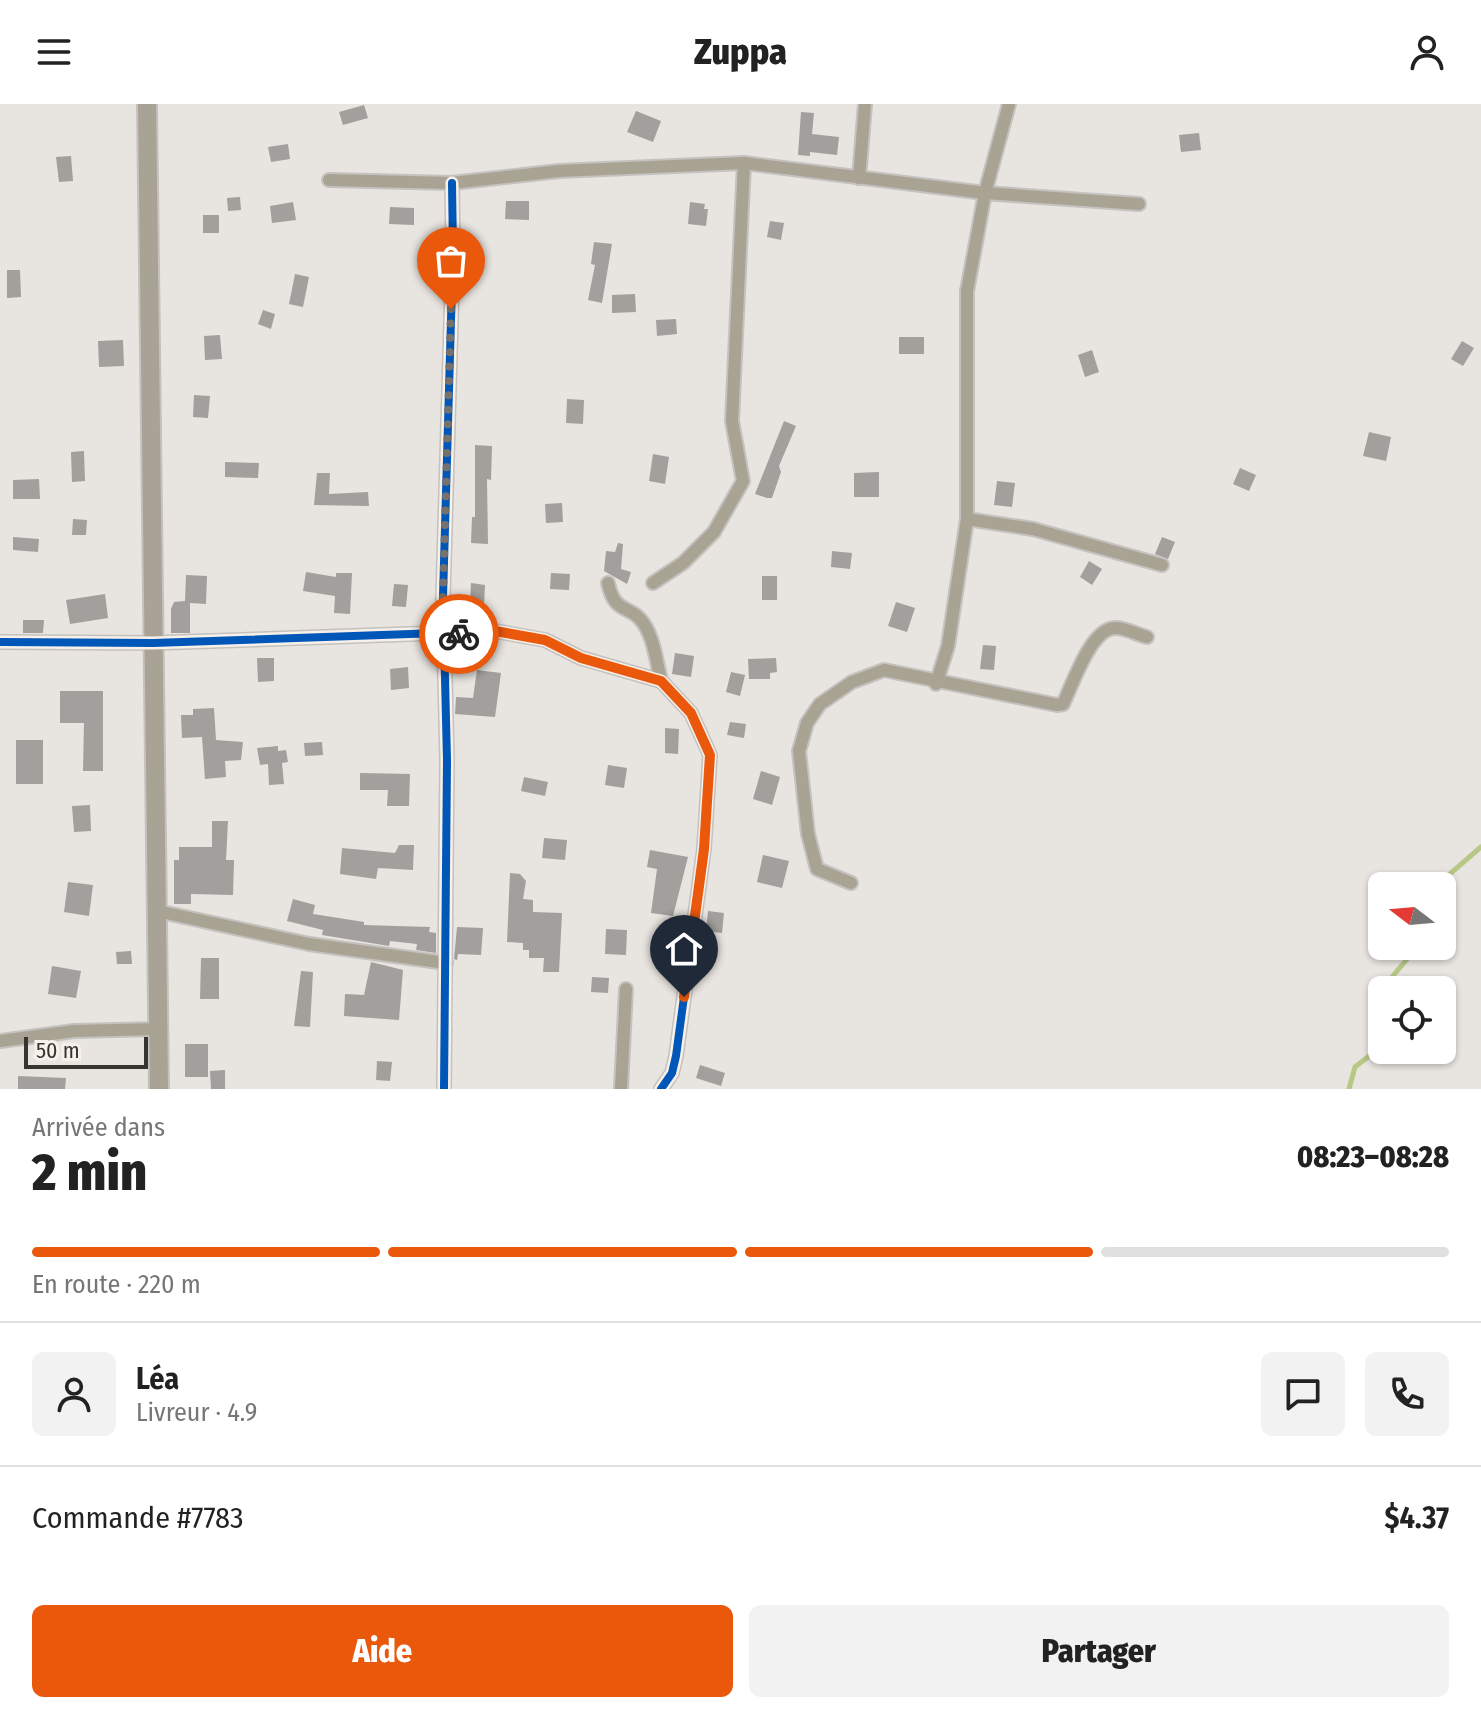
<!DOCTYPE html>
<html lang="fr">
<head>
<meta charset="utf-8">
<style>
  body { margin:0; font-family:"Fira Sans Condensed",sans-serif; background:#f2f2f2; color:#222; height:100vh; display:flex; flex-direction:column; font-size:30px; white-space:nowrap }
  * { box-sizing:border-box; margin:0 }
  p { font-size:26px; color:#767676 }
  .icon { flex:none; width:44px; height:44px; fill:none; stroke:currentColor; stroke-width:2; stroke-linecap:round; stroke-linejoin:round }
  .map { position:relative; height:985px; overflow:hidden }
  .details { display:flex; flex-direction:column; background:#fff; flex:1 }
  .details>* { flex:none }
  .needle { width:52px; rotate:286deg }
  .fabs { position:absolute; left:1368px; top:768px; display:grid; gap:16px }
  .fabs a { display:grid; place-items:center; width:88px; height:88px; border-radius:12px; background:#fff; box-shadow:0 2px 6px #0004; font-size:40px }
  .scale { position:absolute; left:24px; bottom:20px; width:124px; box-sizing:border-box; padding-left:8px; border:4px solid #373431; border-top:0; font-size:22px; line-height:28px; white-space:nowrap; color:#373431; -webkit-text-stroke:6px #f8f1ea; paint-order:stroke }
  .pin { position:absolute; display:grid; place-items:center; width:68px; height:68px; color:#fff; margin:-82px -34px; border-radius:50% 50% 50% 0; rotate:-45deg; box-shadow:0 0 8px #0007 }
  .pin .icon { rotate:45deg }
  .courier { position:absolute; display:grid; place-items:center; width:80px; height:80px; margin:-40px; border:6px solid #ea580c; border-radius:50%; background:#fff; color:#222; box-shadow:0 2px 10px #0007 }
  .headline em { font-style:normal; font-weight:800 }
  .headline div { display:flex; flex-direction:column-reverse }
  .headline { display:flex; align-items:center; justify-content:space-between; height:136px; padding:0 32px }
  h1 { font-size:52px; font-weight:800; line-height:60px }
  .bar { display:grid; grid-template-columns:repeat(4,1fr); gap:12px 8px; align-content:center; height:96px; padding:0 32px }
  .bar i { height:10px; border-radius:6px; background:#e0e0e0 }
  .bar .on { background:#ea580c }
  .bar p { grid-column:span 4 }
  .line { display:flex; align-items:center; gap:20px; padding:0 32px; border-top:2px solid #e0e0e0 }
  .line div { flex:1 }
  .round { display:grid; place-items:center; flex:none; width:84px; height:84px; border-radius:12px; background:#f2f2f2 }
  .cta { display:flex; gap:16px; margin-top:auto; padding:16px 32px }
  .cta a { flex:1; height:92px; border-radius:12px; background:#ea580c; color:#fff; font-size:32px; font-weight:800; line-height:92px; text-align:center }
  .cta a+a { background:#f2f2f2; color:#222 }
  header { display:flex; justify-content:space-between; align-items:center; height:104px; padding:0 32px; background:#fff; font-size:36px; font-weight:800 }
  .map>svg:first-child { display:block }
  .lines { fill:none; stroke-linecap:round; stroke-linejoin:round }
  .stream { stroke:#b7c786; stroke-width:5 }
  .building { fill:#a29f9c }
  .street-casing { stroke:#c4c1be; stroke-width:16 }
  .secondary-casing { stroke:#c4c1be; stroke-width:22 }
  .street { stroke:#a9a394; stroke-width:12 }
  .secondary { stroke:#a8a394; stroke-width:18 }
  .cycleway-casing { stroke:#f8f1ea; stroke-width:13 }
  .cycleway { stroke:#0057b8; stroke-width:8 }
  .done { stroke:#75726e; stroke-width:8; stroke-dasharray:0 14.4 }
  .route { stroke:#ea580c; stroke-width:10 }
</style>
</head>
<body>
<header><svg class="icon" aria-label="menu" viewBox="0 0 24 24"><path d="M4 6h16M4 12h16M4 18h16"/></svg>Zuppa<svg class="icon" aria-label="person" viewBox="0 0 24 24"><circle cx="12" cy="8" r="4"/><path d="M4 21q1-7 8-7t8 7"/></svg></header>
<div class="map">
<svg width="1481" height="985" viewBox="0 0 1481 985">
  <rect width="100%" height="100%" fill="#e8e4e0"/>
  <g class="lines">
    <g class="stream">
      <polyline points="1436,782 1481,743"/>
      <polyline points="1392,886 1392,873 1418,842"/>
      <polyline points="1349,985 1355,963 1382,942"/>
    </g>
  </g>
  <g class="building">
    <polygon points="364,1 368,14 343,21 339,8"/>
    <polygon points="636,7 661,17 653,38 627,28"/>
    <polygon points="801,8 814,9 812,30 839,33 837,51 810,48 810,52 798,51"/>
    <polygon points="1199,29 1201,46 1181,48 1179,31"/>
    <polygon points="288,40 290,55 271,58 268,43"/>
    <polygon points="71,52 73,77 59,78 56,53"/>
    <polygon points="240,93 241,106 228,107 227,94"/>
    <polygon points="506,97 529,97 529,116 505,115"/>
    <polygon points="293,98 296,116 272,119 270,102"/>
    <polygon points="690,98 705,100 704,105 708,105 706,122 688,120"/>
    <polygon points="390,103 414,104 414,121 389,120"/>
    <rect x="203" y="111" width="16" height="18"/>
    <polygon points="770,117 784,119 781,136 767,133"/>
    <polygon points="594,138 612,140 602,199 588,196 595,161 591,160"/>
    <polygon points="7,166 20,166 21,193 7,194"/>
    <polygon points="295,170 309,173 303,203 289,200"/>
    <polygon points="635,190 636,208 612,209 612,191"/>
    <polygon points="263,206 275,210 271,225 258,220"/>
    <polygon points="676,215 677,230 657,232 656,216"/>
    <polygon points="220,231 222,255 205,256 204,232"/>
    <rect x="899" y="233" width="25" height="17"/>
    <polygon points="123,236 124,262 99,263 98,237"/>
    <polygon points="1462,237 1474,244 1463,262 1451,255"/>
    <polygon points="1092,246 1099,268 1085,273 1078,251"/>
    <polygon points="194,291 210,292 208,314 193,313"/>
    <polygon points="567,295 584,296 583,320 566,319"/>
    <polygon points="784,317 796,322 779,362 781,368 772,394 767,394 755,390"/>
    <polygon points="1369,328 1391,333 1386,357 1363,352"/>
    <polygon points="475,341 492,342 491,376 487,375 488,440 471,439 472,413 475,413"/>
    <polygon points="84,347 85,377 72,378 71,348"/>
    <polygon points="653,350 669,353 665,380 649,377"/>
    <polygon points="225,358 259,359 258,374 225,373"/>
    <polygon points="1240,364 1256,371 1249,387 1233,380"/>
    <polygon points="879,368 879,393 854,393 854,369"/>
    <polygon points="317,369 330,369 329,390 368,388 369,402 314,401"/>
    <polygon points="39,375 40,395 13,395 13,376"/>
    <polygon points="997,377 1015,379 1012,403 994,401"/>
    <polygon points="562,399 563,418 546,419 545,400"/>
    <polygon points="73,415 87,416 86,431 72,431"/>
    <polygon points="13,433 39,435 38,448 13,446"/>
    <polygon points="1162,433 1175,438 1168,455 1155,450"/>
    <polygon points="618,439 623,440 621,465 631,468 627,480 604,467 606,447 615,448"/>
    <polygon points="832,447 852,449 850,465 831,463"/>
    <polygon points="1089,457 1102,465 1092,481 1080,473"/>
    <polygon points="306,468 336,473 336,469 352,469 350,510 334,509 335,492 303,487"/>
    <polygon points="551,469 570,470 569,486 550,485"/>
    <polygon points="186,471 207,472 206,500 190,499 190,529 171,529 171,505 174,498 185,497"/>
    <rect x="762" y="472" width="15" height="24"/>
    <polygon points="471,479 485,481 484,501 470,499"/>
    <polygon points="394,480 408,481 406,503 392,502"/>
    <polygon points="105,490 108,514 70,520 66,496"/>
    <polygon points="896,498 915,504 907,528 888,522"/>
    <polygon points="23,516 44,516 43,529 23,529"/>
    <polygon points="983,541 996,542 994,566 980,565"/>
    <polygon points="675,549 694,552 691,573 672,570"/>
    <polygon points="257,554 274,554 274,577 258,578"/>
    <polygon points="776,554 777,568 770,569 770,575 749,575 748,555"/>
    <polygon points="408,563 409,584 391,586 390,565"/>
    <polygon points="477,566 501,569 495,613 455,610 456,593 473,594"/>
    <polygon points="731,568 745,571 740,592 726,588"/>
    <polygon points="60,587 103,587 103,667 83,667 84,619 60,619"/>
    <polygon points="214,604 216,636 243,638 241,656 225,657 226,673 205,675 202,633 182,634 181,611 193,611 193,605"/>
    <polygon points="730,618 746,620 744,634 727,631"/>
    <polygon points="665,624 679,625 678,650 665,649"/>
    <rect x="16" y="636" width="27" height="44"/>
    <polygon points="322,638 323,651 305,652 304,639"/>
    <polygon points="278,642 278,647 286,646 288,658 282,659 284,680 269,681 268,660 260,661 257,644"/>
    <polygon points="608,661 627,664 624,684 605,681"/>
    <polygon points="761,667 780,673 772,701 753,695"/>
    <polygon points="360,669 410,670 409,702 387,702 388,686 360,686"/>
    <polygon points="524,673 548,678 545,692 521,687"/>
    <polygon points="90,701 91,727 74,728 72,702"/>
    <polygon points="212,717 228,717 226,756 234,756 233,791 191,790 191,800 174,800 174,756 179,756 179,743 212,743"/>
    <polygon points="544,734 567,736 565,756 542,754"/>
    <polygon points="399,741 414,741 413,766 378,764 376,775 340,770 342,744 395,749"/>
    <polygon points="650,746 688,753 673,812 651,809 657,765 647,763"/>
    <polygon points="763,751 789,757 782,784 757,778"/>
    <polygon points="510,769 520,770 526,777 523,795 533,796 533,808 562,809 559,868 543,868 544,854 529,854 529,846 523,846 523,839 507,838"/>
    <polygon points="68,778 93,781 89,812 64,808"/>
    <polygon points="293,795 315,801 313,810 364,818 364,821 430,823 429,828 436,829 436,849 416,846 417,840 390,837 389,842 322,831 323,826 287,817"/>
    <polygon points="708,807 724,809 722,829 706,827"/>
    <polygon points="457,823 483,824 481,851 458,850 457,856 454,855"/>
    <polygon points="606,825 627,826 626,851 605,850"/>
    <polygon points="131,847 132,860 117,860 116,848"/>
    <polygon points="201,854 219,854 219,895 200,895"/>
    <polygon points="371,858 403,866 399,916 344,912 345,890 364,891"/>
    <polygon points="52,862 81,867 76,894 48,890"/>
    <polygon points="301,867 313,868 310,923 294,922"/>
    <polygon points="592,873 609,874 608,889 591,888"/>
    <rect x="185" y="940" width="23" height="33"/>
    <polygon points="377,957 392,958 390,977 376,976"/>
    <polygon points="700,961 725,969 721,982 696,974"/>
    <polygon points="225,966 225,985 211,985 210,967"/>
    <polygon points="18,972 66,974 65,985 18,985"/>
  </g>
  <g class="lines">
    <defs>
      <g id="street">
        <polyline points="859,74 865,0"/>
        <polyline points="329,76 452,79 559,67 744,59 985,89 1139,100"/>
        <polyline points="967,415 1033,425 1162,461"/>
        <path d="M608,479C615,512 630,499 644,520C654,535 657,560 661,577"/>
        <polyline points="653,479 683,459 714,428 743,377 732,317 744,59"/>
        <polyline points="0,538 153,539 495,527 545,536 581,554 661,577 691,609 710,651 704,745 676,952 672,969 661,985"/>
        <polyline points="936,580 948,542 967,415 967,187 985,89 1009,0"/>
        <path d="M851,779L817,765L808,730L799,647L807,619L820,600L852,578L884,566L1057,601L1063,600C1073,580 1091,523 1116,524C1126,524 1138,531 1147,533"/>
        <polyline points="157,807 309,840 446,859"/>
        <polyline points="0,937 74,927 158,925"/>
        <polyline points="444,985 447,656 443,493 453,147 452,79"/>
        <polyline points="621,985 626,885"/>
      </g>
      <polyline id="secondary" points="147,0 159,985"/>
    </defs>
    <use href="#street" class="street-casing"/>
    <use href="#secondary" class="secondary-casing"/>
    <use href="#street" class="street"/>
    <use href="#secondary" class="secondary"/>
    <defs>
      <g id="cycleway">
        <polyline points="0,538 153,539 495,527 545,536 581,554 661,577 691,609 710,651 704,745 676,952 672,969 661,985"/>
        <polyline points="444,985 447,656 443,493 453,147 452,79"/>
      </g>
    </defs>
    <use href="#cycleway" class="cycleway-casing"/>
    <use href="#cycleway" class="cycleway"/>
  </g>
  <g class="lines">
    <polyline class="done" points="451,205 443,493 446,531 459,530"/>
    <polyline class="route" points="459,530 495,527 545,536 581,554 661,577 691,609 710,651 704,745 684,893"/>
  </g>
</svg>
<div class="fabs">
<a><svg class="needle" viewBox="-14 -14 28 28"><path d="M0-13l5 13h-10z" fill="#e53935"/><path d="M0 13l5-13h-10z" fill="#767676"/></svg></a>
<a><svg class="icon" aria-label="locate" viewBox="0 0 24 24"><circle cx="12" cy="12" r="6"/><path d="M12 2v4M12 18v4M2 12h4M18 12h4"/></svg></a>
</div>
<div class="scale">50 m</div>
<div class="pin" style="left:451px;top:205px;background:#ea580c"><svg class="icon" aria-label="bag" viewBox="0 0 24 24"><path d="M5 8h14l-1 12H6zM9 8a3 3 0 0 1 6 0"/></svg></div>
<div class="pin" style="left:684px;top:893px;background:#1f2937"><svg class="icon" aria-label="home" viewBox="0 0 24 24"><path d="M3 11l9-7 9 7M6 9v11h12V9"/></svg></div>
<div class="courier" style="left:459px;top:530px"><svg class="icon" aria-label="bike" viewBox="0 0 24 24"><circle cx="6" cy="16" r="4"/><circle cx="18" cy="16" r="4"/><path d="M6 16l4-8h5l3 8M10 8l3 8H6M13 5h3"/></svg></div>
</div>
<section class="details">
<div class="headline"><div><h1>2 min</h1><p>Arrivée dans</p></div><em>08:23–08:28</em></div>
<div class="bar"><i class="on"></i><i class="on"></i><i class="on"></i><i></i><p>En route · 220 m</p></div>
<div class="line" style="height:144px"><a class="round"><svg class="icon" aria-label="person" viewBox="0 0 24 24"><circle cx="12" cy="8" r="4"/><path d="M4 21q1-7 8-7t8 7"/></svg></a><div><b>Léa</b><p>Livreur · 4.9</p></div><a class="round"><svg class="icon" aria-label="chat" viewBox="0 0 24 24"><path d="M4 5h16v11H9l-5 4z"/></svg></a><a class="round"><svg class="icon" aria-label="phone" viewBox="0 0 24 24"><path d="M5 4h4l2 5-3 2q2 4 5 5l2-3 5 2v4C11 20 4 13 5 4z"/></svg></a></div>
<div class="line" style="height:104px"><div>Commande #7783</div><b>$4.37</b></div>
<div class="cta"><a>Aide</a><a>Partager</a></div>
</section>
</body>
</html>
